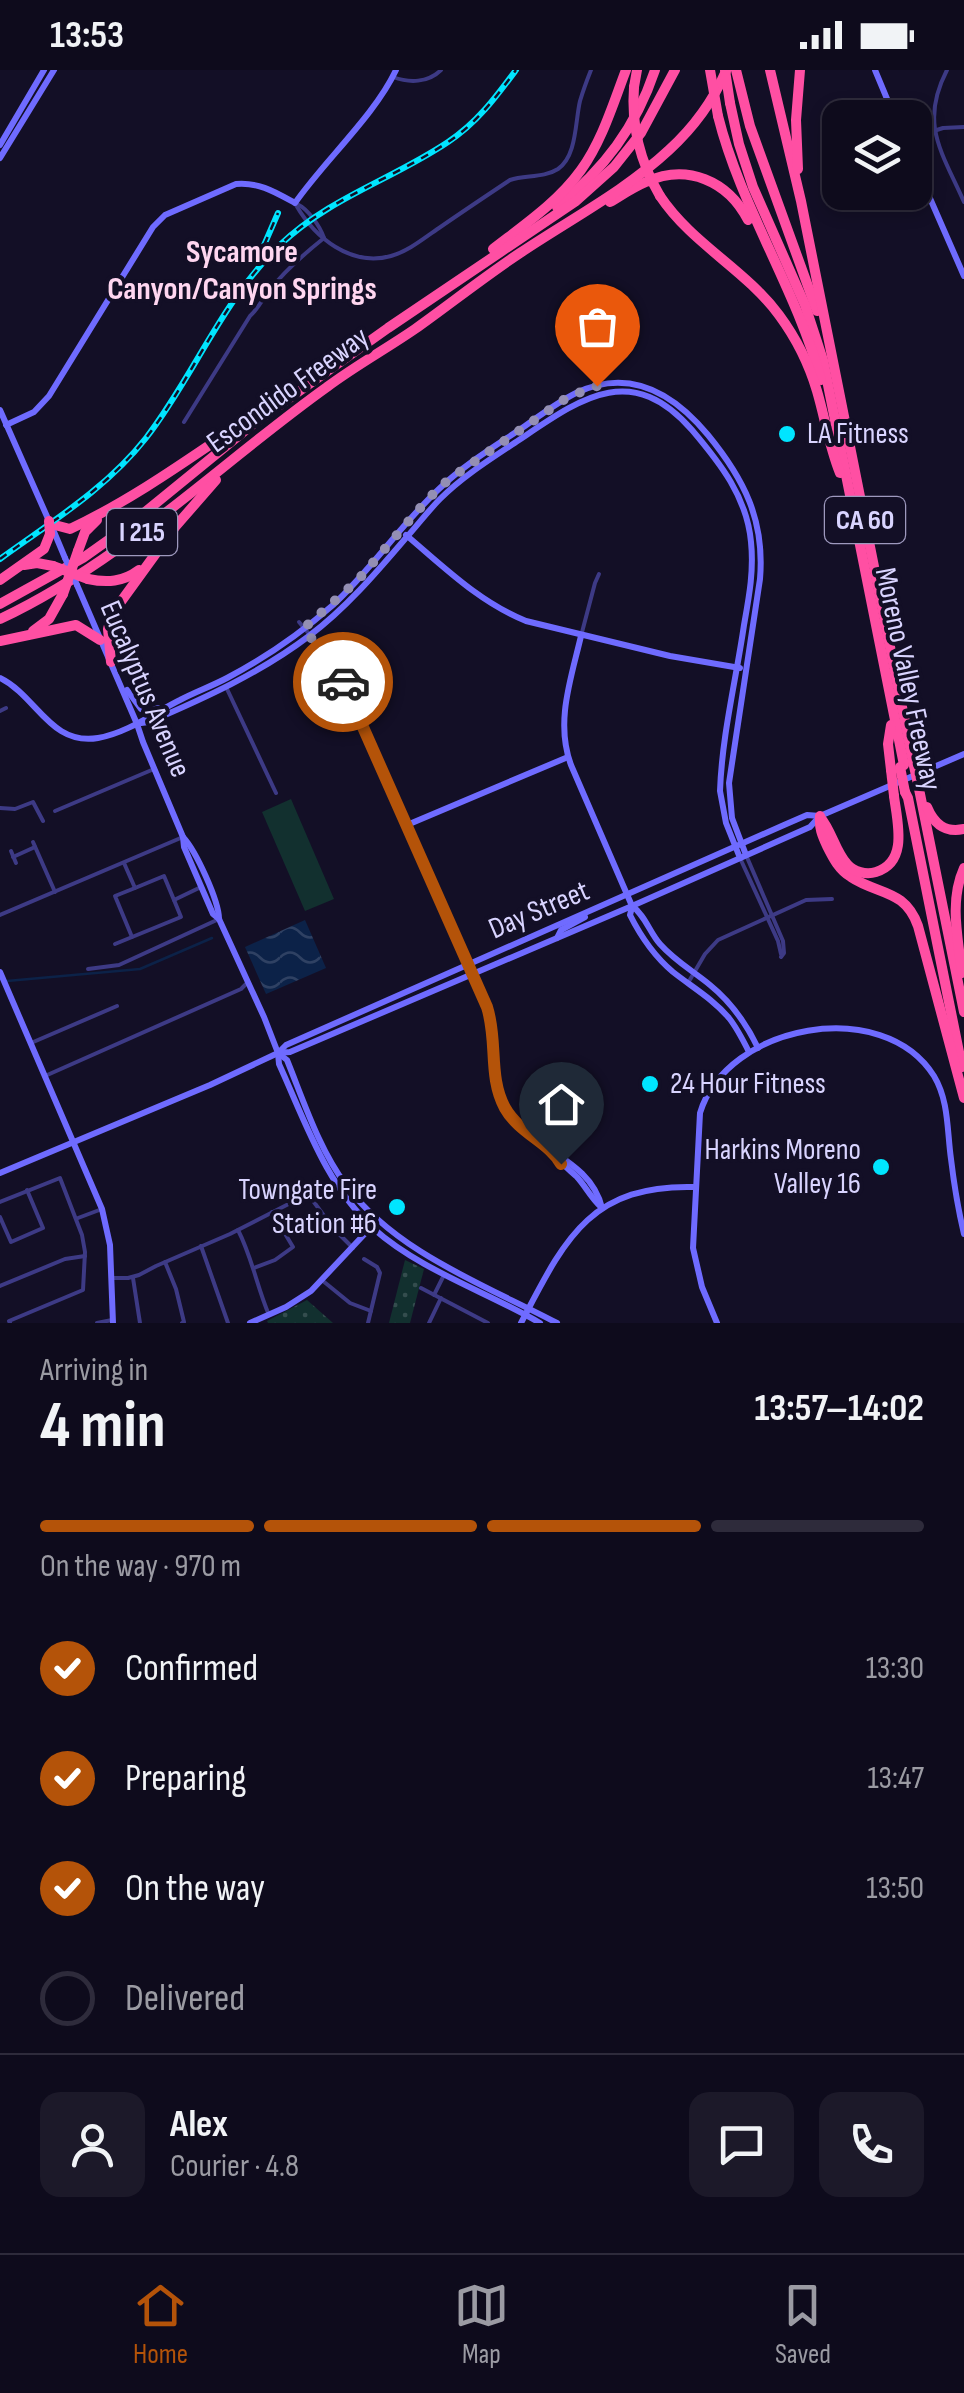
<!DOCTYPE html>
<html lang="en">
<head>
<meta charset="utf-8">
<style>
  body { margin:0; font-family:"Sofia Sans Condensed",sans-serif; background:#1c1929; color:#f1f3f6; height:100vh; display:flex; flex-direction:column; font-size:38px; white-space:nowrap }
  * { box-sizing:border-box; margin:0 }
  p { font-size:32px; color:#9b9ba3 }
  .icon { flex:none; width:55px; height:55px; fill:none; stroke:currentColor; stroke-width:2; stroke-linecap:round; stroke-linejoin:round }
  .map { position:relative; height:1253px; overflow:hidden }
  .side { display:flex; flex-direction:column; background:#0e0b1c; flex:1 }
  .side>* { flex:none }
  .tools { position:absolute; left:822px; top:30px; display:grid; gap:20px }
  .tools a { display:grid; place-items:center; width:110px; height:110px; border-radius:20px; background:#0e0b1c; box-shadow:0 5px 15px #0003,0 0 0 2px #2e2b3b; font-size:50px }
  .pin { position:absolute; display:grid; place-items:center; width:85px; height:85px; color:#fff; margin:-102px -42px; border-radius:50% 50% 50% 0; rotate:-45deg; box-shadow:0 0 10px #0007 }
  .pin .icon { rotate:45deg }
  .courier { position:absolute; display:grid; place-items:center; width:100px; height:100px; margin:-50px; border:8px solid #b45309; border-radius:50%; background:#fff; color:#222; box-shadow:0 2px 12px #0007 }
  .headline em { font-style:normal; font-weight:700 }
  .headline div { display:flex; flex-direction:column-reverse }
  .headline { display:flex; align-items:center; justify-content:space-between; height:170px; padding:0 40px }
  h1 { font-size:65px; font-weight:700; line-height:75px }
  .bar { display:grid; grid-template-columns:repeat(4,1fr); gap:15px 10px; align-content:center; height:120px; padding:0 40px }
  .bar i { height:12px; border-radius:8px; background:#2e2b3b }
  .bar .selected { background:#b45309 }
  .bar p { grid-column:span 4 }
  .line { display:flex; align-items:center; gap:25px; padding:0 40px; border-top:2px solid #2e2b3b }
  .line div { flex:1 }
  .round { display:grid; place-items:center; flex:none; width:105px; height:105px; border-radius:20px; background:#1c1929 }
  ol { padding:0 40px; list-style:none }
  li { display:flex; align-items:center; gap:30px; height:110px }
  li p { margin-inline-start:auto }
  li .icon { padding:10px; border-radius:50%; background:#b45309; color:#fff; stroke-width:4 }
  li:last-child { color:#9b9ba3 }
  li i { width:55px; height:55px; border:5px solid #2e2b3b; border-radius:50% }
  .status { display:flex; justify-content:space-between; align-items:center; height:70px; padding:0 50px; background:#0e0b1c; direction:ltr }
  .status svg { height:28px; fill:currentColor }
  .tabs { display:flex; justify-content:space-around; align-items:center; height:140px; border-top:2px solid #2e2b3b; background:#0e0b1c; font-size:28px; color:#9b9ba3 }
  .tabs a { display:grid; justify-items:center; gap:5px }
  .tabs .selected { color:#b45309 }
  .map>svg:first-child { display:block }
  .park { fill:url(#park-dots) }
  .garden { fill:#12302f }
  .water { fill:url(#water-waves) }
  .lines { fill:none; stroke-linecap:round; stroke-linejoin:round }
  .stream { stroke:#0c2248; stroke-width:2.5 }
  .street { stroke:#3d3a85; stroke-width:4 }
  .secondary { stroke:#6f6bff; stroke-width:6 }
  .highway { stroke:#ff4fa3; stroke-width:10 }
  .rail-casing { stroke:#00e5ff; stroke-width:6 }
  .rail { stroke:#130f26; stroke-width:2.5; stroke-dasharray:8; stroke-linecap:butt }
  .secondary-bridge { stroke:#6f6bff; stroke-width:6 }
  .highway-bridge { stroke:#ff4fa3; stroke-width:10 }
  .done { stroke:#948fb3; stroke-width:10; stroke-dasharray:0 18 }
  .route { stroke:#b45309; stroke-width:12 }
  .poi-dot { fill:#00e5ff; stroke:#130f26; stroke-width:4 }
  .labels { text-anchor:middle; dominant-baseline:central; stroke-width:8; stroke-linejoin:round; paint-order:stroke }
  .shield { fill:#130f26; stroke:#9e99be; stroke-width:2.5 }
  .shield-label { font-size:28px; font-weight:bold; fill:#d9d4ff }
  .street-label { font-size:30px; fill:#d9d4ff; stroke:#130f26 }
  .poi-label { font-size:30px; fill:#d9d4ff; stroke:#130f26; text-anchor:start }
  .neighbourhood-label { font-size:32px; font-weight:bold; fill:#ffd6f0; stroke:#130f26 }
</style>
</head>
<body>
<div class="status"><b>13:53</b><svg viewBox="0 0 49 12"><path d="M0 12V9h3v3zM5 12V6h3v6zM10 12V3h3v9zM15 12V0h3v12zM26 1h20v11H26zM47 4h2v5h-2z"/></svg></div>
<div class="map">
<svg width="964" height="1253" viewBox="0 0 964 1253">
  <defs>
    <pattern id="park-dots" width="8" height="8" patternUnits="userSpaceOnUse" patternTransform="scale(2.5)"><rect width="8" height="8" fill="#12302f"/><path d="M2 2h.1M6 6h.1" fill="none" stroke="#344d4e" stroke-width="1.8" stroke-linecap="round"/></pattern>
    <pattern id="water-waves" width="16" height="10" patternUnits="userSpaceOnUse" patternTransform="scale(2.5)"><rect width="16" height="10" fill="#0c2248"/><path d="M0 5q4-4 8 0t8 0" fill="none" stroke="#2f4163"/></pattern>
  </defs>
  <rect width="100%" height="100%" fill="#130f26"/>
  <g class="park">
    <polygon points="405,1190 424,1199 410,1253 389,1253"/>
    <polygon points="307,1230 333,1253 268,1253 267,1251"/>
  </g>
  <polygon class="garden" points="291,729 334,829 305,841 262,742"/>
  <polygon class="water" points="305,850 326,898 266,924 245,877"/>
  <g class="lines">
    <polyline class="stream" points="7,911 140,899 212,868"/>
    <g class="street">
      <path d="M947,0C919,54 942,82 964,132"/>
      <path d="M393,7C409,13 428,13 441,0"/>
      <polyline points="915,67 943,58 964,57"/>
      <path d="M297,134C308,139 320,156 324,168"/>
      <path d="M296,135C315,168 351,197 391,186C409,181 424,168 439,158C462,142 486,126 510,110C525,105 544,108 558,99C577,86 575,52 580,31C583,21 587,10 591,0"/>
      <path d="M184,352L250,246C258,239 262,229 270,220C285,200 304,184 324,168"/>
      <polyline points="299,552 310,565"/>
      <polyline points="581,566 595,513 599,504"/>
      <polyline points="227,619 276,723"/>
      <polyline points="0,641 6,638"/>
      <polyline points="0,738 15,739 33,732 43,751"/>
      <polyline points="55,741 154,699"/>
      <polyline points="33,772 55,822"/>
      <polyline points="11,781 16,793"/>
      <polyline points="746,785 783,871 784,883 781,887"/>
      <polyline points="13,787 35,777"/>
      <polyline points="740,788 778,871 781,884"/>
      <polyline points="124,793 135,818 164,806 174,830 201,817"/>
      <polyline points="0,845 183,767"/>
      <polyline points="132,867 115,826 135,818"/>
      <polyline points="115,874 181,847 174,830"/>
      <polyline points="88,899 119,895 219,849"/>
      <polyline points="688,913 705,884 718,870 806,830 832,829"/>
      <polyline points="31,973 117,936"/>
      <polyline points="45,1006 241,919 248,912"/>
      <polyline points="0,1132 60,1108 82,1165 85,1182 83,1220 9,1251 10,1253"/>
      <polyline points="0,1147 11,1172 43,1158 27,1120"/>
      <polyline points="78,1148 102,1139"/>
      <path d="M238,1160C252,1187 257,1217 269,1245"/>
      <polyline points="201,1176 228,1253"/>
      <polyline points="364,1189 377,1197 380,1203 368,1253"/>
      <polyline points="165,1192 176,1219 184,1252 182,1253"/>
      <polyline points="254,1198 275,1190 293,1177 272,1142"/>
      <polyline points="113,1208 128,1208 139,1205 156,1196 230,1164 308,1124 333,1158 353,1178"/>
      <polyline points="133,1208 140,1253"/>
      <polyline points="323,1211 350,1233 371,1241"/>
      <polyline points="0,1216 65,1189 85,1186"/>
      <polyline points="421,1218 488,1253"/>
      <polyline points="434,1225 443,1207"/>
      <polyline points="97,1253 112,1250"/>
      <polyline points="429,1253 441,1228"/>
    </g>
    <g class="secondary">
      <polyline points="875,0 895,48"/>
      <polyline points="0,75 44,0"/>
      <polyline points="0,88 54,0"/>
      <polyline points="915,94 964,206"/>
      <polyline points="0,340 49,451"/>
      <path d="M6,355L34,342L49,326L153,157L165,145L236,114C259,112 275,122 295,133C325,90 375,45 396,0"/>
      <polyline points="52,457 65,488"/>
      <path d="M406,465C444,497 479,532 526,551L670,586L740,598"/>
      <polyline points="77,515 137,654 143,672 183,767 184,777 213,844 219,849"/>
      <path d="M310,566L350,623L487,937C498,970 488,1006 505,1038C529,1080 590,1087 602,1138"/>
      <path d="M581,566C571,609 555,652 571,695L632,836C645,845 650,863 660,874C675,891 693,901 710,915C731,932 746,953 758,978"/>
      <path d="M0,608C37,626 50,676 98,668C127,663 154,643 180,630C195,622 212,616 227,608C265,588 301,563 333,535C372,499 401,454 440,418C465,394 497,375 525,356C542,344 558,332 576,323C630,297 674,324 708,365C744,409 765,450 760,509L729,713L732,748L746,785"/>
      <polyline points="127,620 141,639 150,641 158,638"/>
      <path d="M141,653L149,652C205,628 260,603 309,566C345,539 376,503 405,469C417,456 428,441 440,429C463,406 492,388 519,370C580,329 631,290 692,360C720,393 747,427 751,472C754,501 749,527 744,555C736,610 722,665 720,721L726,753L740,788"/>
      <polyline points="407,755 568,687"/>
      <path d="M183,767C196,781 219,831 219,849L264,947L278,983L279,994C305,1051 326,1115 374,1159C420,1200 487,1222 540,1253"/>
      <path d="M632,837L630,845C641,867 654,886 673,902C692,917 713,929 729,948C737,958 743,970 749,982"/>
      <polyline points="557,868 561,860 585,847"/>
      <polyline points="0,902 102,1139 110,1175 113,1253"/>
      <polyline points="278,983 290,982 632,836 810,757 819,747"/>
      <path d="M278,983L287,990C304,1032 319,1079 346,1115C395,1182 485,1215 557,1253"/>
      <path d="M558,1087C563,1096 570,1100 577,1107C586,1117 591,1128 601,1137"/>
      <polyline points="0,1103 210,1015 278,983 286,975 784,755 807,745 820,746 964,684"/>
      <polyline points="250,1253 286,1237 311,1221 373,1155"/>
      <path d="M521,1253C564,1171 589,1114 695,1117"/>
      <path d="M717,1253L702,1217L693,1178L700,1043C727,954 883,925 934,1006C949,1031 947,1061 951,1089C954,1114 958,1139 964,1164"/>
    </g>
    <g class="highway">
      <polyline points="736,0 750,56 817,241"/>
      <polyline points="770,0 801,131 913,692"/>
      <polyline points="634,17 637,0"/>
      <polyline points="730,33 739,74 753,117 805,235 823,290 904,695"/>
      <path d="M718,46C741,138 796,218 821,310"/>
      <polyline points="798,99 796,50 800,0"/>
      <path d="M660,126C692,174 745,199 779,245C796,268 809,294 817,321C825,348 829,376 840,403"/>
      <path d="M610,132C622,125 634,117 646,112C687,93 728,111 748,150"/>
      <path d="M557,137C604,99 636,57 655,0"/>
      <path d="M493,179C524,155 558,132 581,100C602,71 613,34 626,0"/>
      <path d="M51,454L70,459C138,427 198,382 260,341"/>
      <polyline points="78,481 85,462 97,450"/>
      <polyline points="24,495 37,493 53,496"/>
      <path d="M88,509C107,513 123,512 139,500"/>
      <polyline points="0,510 44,479 50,464"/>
      <polyline points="0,534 83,488 128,456 253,354 388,258 576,131 614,97 641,63 675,0"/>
      <path d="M0,549C123,491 218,395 327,317C355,296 386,279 415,259C450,234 484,207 520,183C569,150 625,121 669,80C693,58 713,31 726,1"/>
      <polyline points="33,561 49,549 63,524"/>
      <polyline points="0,571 76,555 100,570"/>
      <polyline points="111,592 108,559 112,544 175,457 216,410"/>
      <polyline points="891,655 888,674 891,700"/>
      <polyline points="918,714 964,942"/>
      <polyline points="905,722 908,728 962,997"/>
      <path d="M927,737C934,754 945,763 964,759"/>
      <path d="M820,746C819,758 822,765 827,776C833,788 839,800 851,807C878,825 905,819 918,856L964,1028"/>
      <path d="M820,747C832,761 835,781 847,794C854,802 866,805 876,802C909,792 897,751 894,726"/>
      <path d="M962,903C958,868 949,831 964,798"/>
    </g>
    <defs>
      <g id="rail">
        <polyline points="258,189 278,143"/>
        <path d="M0,489C51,452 106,419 146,368C194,306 222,230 280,175C329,128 393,109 448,72C477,53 496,27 516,0"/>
      </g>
    </defs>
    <use href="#rail" class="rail-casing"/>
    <use href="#rail" class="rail"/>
    <polyline class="secondary-bridge" points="65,488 77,515"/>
    <g class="highway-bridge">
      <polyline points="710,0 718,46"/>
      <polyline points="725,0 730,33"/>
      <path d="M634,17C631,56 640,92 660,126"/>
      <polyline points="49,451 50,464"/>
      <polyline points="53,496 88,509"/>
      <polyline points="63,524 78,481"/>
      <polyline points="913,692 918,714"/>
      <polyline points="900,697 905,722"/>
      <polyline points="891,700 894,726"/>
    </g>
  </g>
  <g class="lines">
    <polyline class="done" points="343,612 304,558 358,510 427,430 448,410 568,327 597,316"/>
    <path class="route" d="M343,612L487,937C498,971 488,1007 505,1038C519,1063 550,1073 561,1094"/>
  </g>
  <g class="poi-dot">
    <circle cx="787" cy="364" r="10"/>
    <circle cx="650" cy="1014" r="10"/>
    <circle cx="881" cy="1097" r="10"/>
    <circle cx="397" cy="1137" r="10"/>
  </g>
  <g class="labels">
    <g class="shield">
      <rect x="825" y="427" width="80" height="46" rx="8"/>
      <rect x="107" y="439" width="70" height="46" rx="8"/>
    </g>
    <g class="shield-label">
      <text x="865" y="450">CA 60</text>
      <text x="142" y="462">I 215</text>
    </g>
    <g class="street-label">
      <text transform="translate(288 320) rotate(-36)">Escondido Freeway</text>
      <text transform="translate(908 609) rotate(78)">Moreno Valley Freeway</text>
      <text transform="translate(145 619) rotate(67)">Eucalyptus Avenue</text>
      <text transform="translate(539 840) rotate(-23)">Day Street</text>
    </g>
    <g class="poi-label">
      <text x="807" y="364">LA Fitness</text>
      <text x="670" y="1014">24 Hour Fitness</text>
      <text x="861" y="1080" text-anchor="end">Harkins Moreno<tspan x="861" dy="34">Valley 16</tspan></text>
      <text x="377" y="1120" text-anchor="end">Towngate Fire<tspan x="377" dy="34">Station #6</tspan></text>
    </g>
    <g class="neighbourhood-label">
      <text x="242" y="182">Sycamore<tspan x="242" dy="37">Canyon/Canyon Springs</tspan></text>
    </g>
  </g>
</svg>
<div class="tools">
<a><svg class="icon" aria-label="layers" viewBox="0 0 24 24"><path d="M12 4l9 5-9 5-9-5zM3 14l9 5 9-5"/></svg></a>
</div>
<div class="pin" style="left:597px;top:316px;background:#ea580c"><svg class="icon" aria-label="bag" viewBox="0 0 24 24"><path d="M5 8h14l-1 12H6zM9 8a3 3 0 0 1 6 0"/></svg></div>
<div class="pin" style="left:561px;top:1094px;background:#1f2937"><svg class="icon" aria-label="home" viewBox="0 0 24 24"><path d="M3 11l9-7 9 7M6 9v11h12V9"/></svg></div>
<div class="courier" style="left:343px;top:612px"><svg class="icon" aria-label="car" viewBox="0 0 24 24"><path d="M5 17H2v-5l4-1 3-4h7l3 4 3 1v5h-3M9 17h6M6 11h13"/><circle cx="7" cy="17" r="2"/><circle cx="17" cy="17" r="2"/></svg></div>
</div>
<section class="side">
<div class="headline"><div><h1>4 min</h1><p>Arriving in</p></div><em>13:57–14:02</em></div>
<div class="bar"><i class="selected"></i><i class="selected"></i><i class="selected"></i><i></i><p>On the way · 970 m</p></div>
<ol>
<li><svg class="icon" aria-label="check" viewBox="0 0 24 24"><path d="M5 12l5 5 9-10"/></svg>Confirmed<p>13:30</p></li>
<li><svg class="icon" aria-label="check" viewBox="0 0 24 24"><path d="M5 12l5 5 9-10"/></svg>Preparing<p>13:47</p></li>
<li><svg class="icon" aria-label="check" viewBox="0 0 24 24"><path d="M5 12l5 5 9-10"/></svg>On the way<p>13:50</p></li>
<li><i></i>Delivered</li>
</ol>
<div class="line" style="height:180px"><a class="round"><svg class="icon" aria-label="person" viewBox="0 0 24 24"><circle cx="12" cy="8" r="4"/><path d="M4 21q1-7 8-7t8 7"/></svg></a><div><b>Alex</b><p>Courier · 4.8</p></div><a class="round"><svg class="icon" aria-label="chat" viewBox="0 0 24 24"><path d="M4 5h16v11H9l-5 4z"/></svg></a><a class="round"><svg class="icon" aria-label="phone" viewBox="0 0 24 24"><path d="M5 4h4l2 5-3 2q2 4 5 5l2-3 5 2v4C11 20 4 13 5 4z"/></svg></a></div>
</section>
<nav class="tabs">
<a class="selected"><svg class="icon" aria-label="home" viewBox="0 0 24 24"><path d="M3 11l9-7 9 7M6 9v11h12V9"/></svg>Home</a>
<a><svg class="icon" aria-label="map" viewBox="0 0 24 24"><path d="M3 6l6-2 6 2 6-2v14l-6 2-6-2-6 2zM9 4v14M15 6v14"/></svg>Map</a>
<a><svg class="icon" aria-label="saved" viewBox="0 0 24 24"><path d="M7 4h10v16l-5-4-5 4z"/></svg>Saved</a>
</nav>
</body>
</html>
